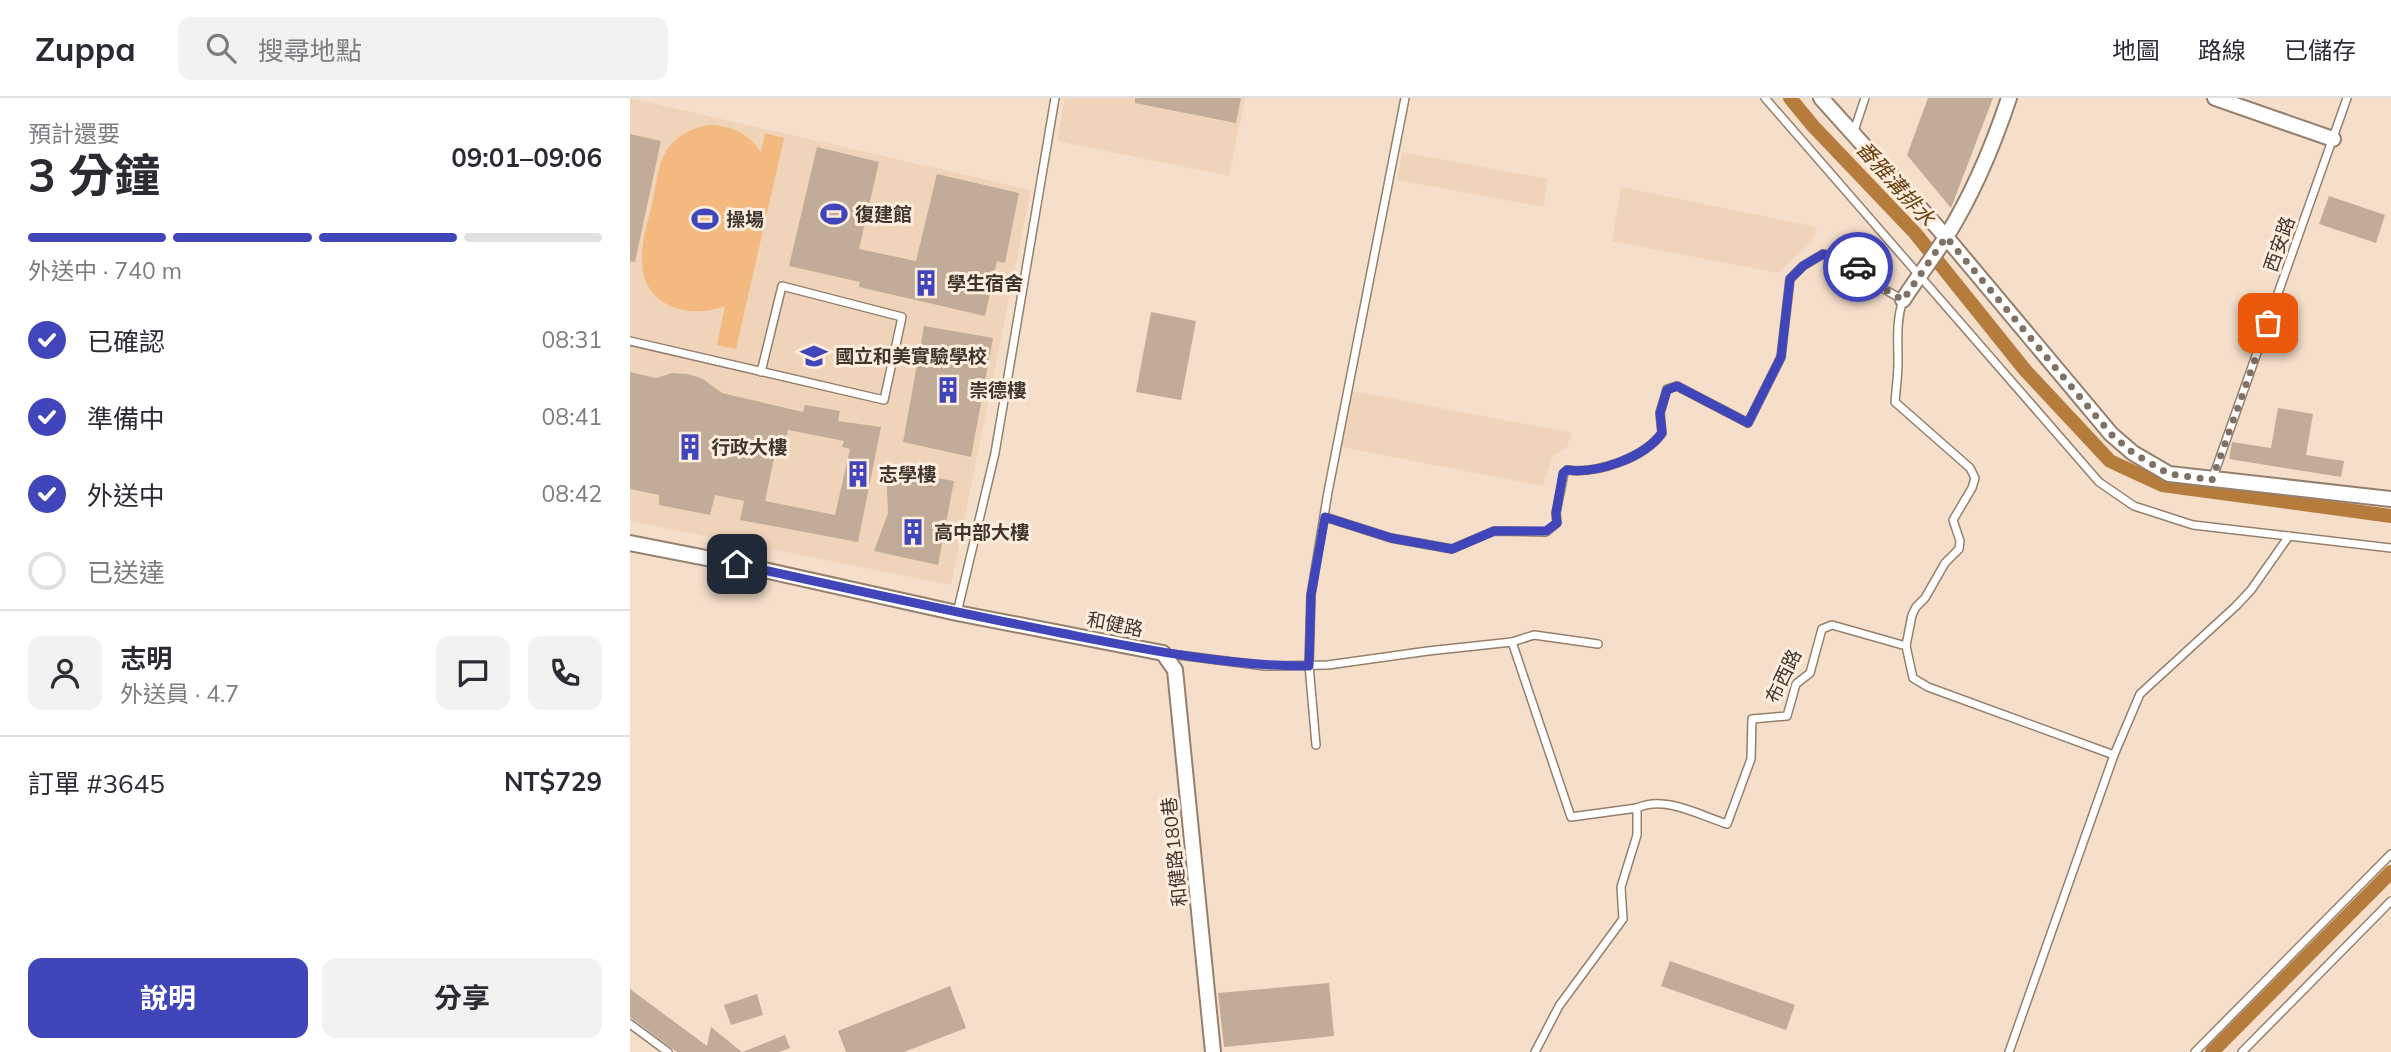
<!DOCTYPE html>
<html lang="zh-TW">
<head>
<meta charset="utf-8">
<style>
  body { margin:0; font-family:Mulish,"Noto Sans TC",sans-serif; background:#f2f2f3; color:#2b2b33; height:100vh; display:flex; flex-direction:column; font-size:26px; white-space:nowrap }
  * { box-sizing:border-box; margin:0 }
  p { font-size:23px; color:#7c7c81 }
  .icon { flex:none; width:38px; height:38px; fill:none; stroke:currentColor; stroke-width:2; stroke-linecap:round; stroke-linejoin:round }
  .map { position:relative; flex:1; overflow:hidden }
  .side { display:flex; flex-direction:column; background:#fff; width:630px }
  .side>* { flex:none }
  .pin { position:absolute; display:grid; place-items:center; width:60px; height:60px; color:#fff; margin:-30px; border-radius:14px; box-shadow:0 4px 10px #0006 }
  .courier { position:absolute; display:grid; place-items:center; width:70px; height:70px; margin:-35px; border:5px solid #4145ba; border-radius:50%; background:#fff; color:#222; box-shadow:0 2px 9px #0007 }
  .overview em { font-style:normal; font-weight:700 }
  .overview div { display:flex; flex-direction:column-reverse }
  .overview { display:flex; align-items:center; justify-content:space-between; height:119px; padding:0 28px }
  h1 { font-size:46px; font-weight:700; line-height:52px }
  .bar { display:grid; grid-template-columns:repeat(4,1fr); gap:10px 7px; align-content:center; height:84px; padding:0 28px }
  .bar i { height:9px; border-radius:5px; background:#e1e1e2 }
  .bar .current { background:#4145ba }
  .bar p { grid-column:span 4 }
  .line { display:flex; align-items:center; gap:18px; padding:0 28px; border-top:2px solid #e1e1e2 }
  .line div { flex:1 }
  .round { display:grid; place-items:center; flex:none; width:74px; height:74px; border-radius:14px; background:#f2f2f3 }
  ol { padding:0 28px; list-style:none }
  li { display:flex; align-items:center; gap:21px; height:77px }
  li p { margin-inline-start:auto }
  li .icon { padding:7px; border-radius:50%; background:#4145ba; color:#fff; stroke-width:4 }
  li:last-child { color:#7c7c81 }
  li i { width:38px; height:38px; border:4px solid #e1e1e2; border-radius:50% }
  .button { display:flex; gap:14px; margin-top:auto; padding:14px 28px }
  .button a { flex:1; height:80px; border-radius:14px; background:#4145ba; color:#fff; font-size:28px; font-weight:700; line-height:80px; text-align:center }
  .button a+a { background:#f2f2f3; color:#2b2b33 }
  header { display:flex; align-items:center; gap:42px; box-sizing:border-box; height:98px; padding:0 35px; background:#fff; border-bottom:2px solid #e1e1e2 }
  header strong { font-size:33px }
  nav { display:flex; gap:38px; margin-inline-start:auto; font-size:24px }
  .search { width:490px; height:63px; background:#f2f2f3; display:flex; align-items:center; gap:18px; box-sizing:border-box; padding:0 24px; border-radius:14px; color:#7c7c81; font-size:26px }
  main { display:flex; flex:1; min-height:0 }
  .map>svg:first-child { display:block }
  .built { fill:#f0d4ba }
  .green { fill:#f4b97e }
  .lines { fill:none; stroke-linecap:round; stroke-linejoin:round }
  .canal { stroke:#b67c3c; stroke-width:14 }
  .building { fill:#c1ac99; fill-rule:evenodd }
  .lane-casing { stroke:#94806d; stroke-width:10 }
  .street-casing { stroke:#94806d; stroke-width:18 }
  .lane { stroke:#fff; stroke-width:7 }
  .street { stroke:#fff; stroke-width:14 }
  .done { stroke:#7f7165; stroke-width:7; stroke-dasharray:0 12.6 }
  .route { stroke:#4145ba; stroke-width:9 }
  .labels { text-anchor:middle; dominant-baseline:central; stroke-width:6; stroke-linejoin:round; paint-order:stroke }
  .poi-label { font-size:19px; font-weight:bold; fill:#3f362e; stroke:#ffeddd; text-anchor:start }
  .street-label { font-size:19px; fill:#3f362e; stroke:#ffeddd }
  .water-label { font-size:21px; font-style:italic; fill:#673e0d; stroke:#ffeddd }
</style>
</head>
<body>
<header>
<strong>Zuppa</strong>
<div class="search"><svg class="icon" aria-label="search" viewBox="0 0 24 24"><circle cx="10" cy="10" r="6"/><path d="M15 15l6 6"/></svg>搜尋地點</div>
<nav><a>地圖</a><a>路線</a><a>已儲存</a></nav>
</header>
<main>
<section class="side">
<div class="overview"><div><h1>3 分鐘</h1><p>預計還要</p></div><em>09:01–09:06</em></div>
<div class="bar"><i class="current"></i><i class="current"></i><i class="current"></i><i></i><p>外送中 · 740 m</p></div>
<ol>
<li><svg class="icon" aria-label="check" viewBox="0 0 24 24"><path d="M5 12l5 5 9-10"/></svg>已確認<p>08:31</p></li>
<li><svg class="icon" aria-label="check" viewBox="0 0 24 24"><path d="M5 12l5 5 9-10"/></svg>準備中<p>08:41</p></li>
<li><svg class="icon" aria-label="check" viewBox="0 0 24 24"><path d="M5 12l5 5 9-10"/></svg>外送中<p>08:42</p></li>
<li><i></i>已送達</li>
</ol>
<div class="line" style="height:126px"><a class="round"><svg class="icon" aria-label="person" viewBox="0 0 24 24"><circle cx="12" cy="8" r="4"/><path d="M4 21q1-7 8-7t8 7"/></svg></a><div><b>志明</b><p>外送員 · 4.7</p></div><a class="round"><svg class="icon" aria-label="chat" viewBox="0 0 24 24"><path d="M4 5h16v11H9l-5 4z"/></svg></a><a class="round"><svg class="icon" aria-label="phone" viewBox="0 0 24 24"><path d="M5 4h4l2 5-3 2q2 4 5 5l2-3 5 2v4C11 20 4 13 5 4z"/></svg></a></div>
<div class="line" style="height:91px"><div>訂單 #3645</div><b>NT$729</b></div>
<div class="button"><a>說明</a><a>分享</a></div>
</section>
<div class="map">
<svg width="1761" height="954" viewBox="0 0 1761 954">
  <rect width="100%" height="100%" fill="#f5dfcb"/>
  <g class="built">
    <polygon points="0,0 401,92 321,487 0,423"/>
    <polygon points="435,0 615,0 599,78 427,43"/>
    <polygon points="772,54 918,81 913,109 767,82"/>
    <polygon points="991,89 1187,129 1183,140 1148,175 982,143"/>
    <polygon points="722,293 942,335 937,349 922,359 913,388 711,349"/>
  </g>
  <path class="green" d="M79,27C101,27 119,36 131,54L135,35L154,40L106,251L87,247L95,208C60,222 13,209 12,164C11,143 19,121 23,101C27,84 28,64 38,50C49,36 62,30 79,27Z"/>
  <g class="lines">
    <g class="canal">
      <polyline points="1160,0 1183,28 1285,135 1395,272 1480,363 1532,387 1761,418"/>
      <polyline points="1582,954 1761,774"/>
    </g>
  </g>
  <g class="building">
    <polygon points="505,0 611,0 606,25 505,5"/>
    <polygon points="1298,0 1363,0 1321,110 1277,57"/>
    <polygon points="0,36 31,43 5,164 0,163"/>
    <polygon points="187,49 249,64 229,151 286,163 307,76 389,95 375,165 367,163 355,218 229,189 230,184 159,168"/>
    <polygon points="1699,98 1755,117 1746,145 1689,126"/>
    <polygon points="521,214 566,223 551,302 506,294"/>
    <polygon points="294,228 363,240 341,359 273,344"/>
    <path d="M0,274L26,280L42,275L58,276L73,281L92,295L173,314L175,307L210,313L208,323L251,329L228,444L110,422L114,403L85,397L80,417L29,407V397L0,391ZM158,332L214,343L212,349L220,351L205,417L135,403L149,337L157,338Z"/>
    <polygon points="1648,310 1683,316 1676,357 1714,363 1711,379 1599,361 1602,344 1641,350"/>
    <polygon points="256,371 324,383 308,467 244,453 258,415"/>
    <polygon points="1040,863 1165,907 1156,932 1031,888"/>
    <polygon points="699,885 704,938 594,949 588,895"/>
    <polygon points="320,888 336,930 274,954 216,954 208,933"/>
    <polygon points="0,891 77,948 81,929 112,954 47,954 0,919"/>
    <polygon points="127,896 133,917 101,927 94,907"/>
    <polygon points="155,937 160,950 149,954 113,954"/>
  </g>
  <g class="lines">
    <defs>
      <g id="lane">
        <polyline points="1135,0 1469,384 1504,408 1563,427 1761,450"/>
        <polyline points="1223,36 1235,0"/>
        <polyline points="0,243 254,302 272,219 152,188 131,274"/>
        <polyline points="1582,382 1717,0"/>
        <path d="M695,419L761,440L822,451L864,433L916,434L927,425L926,415L934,375L937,372C967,376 1014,360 1032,335L1030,315L1037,291L1047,288L1118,325L1151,259L1160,181L1173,168L1193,156L1222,164L1254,191L1273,202C1266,223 1268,242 1268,264C1268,278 1266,291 1265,304L1340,370L1345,380L1342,390L1323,422L1330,443L1329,451L1315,465L1295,500L1286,509L1282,517L1276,548L1283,580L1298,589L1484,657"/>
        <polyline points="327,515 365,355 425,0"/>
        <polyline points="882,544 941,719 1007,710 1007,737 991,789 993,821 929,908 905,954"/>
        <polyline points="533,555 635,568 698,567 798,553 882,544 904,537 968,546"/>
        <polyline points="686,647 679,567 681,497 698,394 775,0"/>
        <path d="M1007,710C1035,697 1069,717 1097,726L1121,661L1122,621L1157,618L1166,586L1180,575L1192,531L1202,527L1276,548"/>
        <polyline points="0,926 38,954"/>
        <polyline points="1379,954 1484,657 1510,596 1606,508 1621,492 1659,438"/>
        <polyline points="1565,954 1761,756"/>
        <polyline points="1612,954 1761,803"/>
      </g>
      <g id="street">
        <polyline points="1191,0 1316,139 1481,336 1503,355 1539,376 1761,401"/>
        <polyline points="1585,0 1703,41"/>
        <path d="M1273,202C1287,180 1303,160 1316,139C1343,96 1363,48 1379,0"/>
        <polyline points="0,445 107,466 327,515 533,555 545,572 583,954"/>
      </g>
    </defs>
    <use href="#lane" class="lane-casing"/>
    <use href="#street" class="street-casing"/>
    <use href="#lane" class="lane"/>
    <use href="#street" class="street"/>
  </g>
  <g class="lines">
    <polyline class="done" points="1228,169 1254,191 1273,202 1316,139 1481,336 1503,355 1539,376 1582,382 1638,225"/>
    <path class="route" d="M107,466C215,490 323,514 431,535C513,551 595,568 679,568L681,497L695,419L761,440L822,451L864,433H916L927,425L926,415L933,375L937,372C967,376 1014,360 1032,335L1030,315L1037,292L1047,288L1118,325L1151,259L1160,181L1173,168L1193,156L1222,164L1228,169"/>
  </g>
  <defs>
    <symbol id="stadium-bare" viewBox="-9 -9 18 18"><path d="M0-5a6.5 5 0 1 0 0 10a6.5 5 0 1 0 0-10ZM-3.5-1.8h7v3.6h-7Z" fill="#4145ba" stroke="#ffeddd" stroke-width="2.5" paint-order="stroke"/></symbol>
    <symbol id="building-bare" viewBox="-9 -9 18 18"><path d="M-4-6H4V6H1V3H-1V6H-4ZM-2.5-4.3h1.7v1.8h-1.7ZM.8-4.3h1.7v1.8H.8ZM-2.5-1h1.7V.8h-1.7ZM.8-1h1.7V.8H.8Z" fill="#4145ba" stroke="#ffeddd" stroke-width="2.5" paint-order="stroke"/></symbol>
    <symbol id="school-bare" viewBox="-9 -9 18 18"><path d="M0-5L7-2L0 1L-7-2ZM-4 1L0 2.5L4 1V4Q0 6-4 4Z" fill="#4145ba" stroke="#ffeddd" stroke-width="2.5" paint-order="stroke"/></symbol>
  </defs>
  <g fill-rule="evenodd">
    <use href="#stadium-bare" x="185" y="97" width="38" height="38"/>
    <use href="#stadium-bare" x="56" y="102" width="38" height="38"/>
    <use href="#building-bare" x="277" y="166" width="38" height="38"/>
    <use href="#school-bare" x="165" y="239" width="38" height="38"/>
    <use href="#building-bare" x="299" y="273" width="38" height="38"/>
    <use href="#building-bare" x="41" y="330" width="38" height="38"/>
    <use href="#building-bare" x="209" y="357" width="38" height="38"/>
    <use href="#building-bare" x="264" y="415" width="38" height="38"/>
  </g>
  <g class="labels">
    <g class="poi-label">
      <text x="225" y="116">復建館</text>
      <text x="96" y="121">操場</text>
      <text x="317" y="185">學生宿舍</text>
      <text x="205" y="258">國立和美實驗學校</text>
      <text x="339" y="292">崇德樓</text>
      <text x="81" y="349">行政大樓</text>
      <text x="249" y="376">志學樓</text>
      <text x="304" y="434">高中部大樓</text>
    </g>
    <g class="street-label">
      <text transform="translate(1649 146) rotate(-71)">西安路</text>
      <text transform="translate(485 526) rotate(11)">和健路</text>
      <text transform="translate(1153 578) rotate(-64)">布西路</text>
      <text transform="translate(544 754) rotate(-96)">和健路180巷</text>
    </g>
    <g class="water-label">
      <text transform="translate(1266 85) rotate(48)">番雅溝排水</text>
    </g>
  </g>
</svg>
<div class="pin" style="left:1638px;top:225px;background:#ea580c"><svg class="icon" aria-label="bag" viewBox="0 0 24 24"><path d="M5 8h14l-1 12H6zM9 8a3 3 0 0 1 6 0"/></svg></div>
<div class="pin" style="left:107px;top:466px;background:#1f2937"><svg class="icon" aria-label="home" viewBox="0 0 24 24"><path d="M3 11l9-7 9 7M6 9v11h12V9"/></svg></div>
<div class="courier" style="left:1228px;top:169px"><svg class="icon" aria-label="car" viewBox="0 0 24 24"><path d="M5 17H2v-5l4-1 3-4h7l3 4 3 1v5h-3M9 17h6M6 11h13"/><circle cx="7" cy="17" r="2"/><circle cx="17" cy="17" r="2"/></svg></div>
</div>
</main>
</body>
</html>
